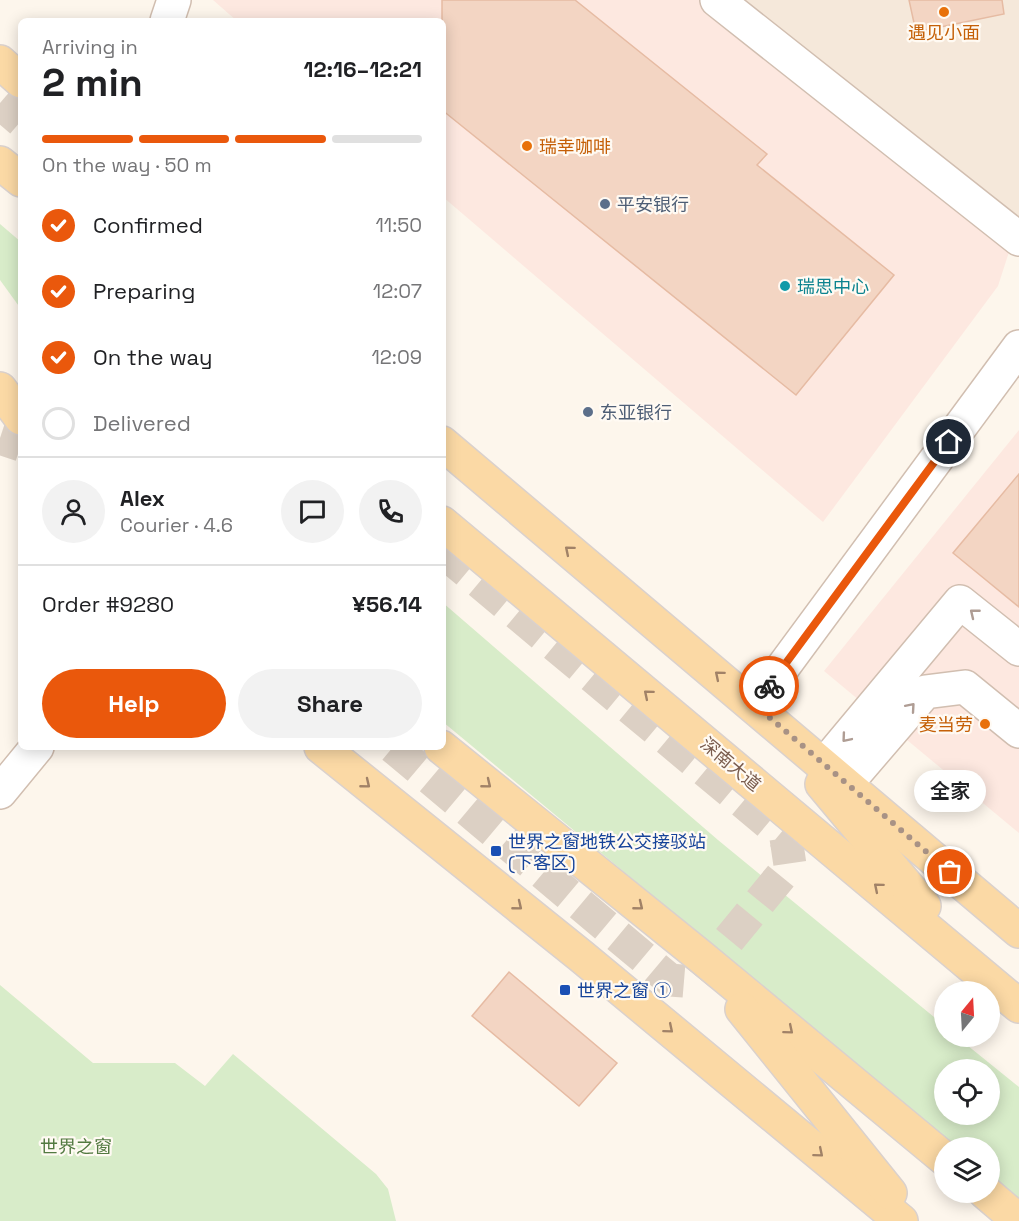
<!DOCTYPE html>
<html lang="en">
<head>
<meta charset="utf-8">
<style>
  body { margin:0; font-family:"Space Grotesk","Noto Sans SC",sans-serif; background:#f2f2f2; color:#202124; height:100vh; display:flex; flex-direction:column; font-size:22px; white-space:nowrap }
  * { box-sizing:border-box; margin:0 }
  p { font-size:20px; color:#757577 }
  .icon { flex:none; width:33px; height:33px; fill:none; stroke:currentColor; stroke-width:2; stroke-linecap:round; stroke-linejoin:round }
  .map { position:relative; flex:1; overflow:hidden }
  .panel { position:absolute; left:18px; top:18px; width:428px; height:732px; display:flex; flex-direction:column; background:#fff; border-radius:9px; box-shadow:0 3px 15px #0003 }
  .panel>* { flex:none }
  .needle { width:39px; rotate:18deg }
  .fabs { position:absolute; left:934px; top:981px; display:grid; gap:12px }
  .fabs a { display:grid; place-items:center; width:66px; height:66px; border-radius:50%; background:#fff; box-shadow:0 3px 15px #0003; font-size:30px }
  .pin { position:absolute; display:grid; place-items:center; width:51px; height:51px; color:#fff; margin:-26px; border:3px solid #fff; border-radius:50%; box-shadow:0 2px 6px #0007 }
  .courier { position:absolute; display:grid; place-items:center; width:60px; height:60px; margin:-30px; border:4px solid #ea580c; border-radius:50%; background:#fff; color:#222; box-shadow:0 2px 8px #0007 }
  .bubble { position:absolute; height:42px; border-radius:21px; background:#fff; box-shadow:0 3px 15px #0003; font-size:20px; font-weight:600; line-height:42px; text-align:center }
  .overview em { font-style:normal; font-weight:600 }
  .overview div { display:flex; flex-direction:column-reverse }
  .overview { display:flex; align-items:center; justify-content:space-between; height:102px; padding:0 24px }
  h1 { font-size:39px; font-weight:600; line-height:45px }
  .bar { display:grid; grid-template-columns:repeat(4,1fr); gap:9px 6px; align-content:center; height:72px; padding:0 24px }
  .bar i { height:8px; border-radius:4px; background:#e0e0e0 }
  .bar .selected { background:#ea580c }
  .bar p { grid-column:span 4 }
  .line { display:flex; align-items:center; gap:15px; padding:0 24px; border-top:2px solid #e0e0e0 }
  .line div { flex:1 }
  .round { display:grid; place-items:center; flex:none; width:63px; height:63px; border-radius:32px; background:#f2f2f2 }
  ol { padding:0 24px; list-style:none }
  li { display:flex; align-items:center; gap:18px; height:66px }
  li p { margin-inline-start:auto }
  li .icon { padding:6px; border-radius:50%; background:#ea580c; color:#fff; stroke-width:4 }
  li:last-child { color:#757577 }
  li i { width:33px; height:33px; border:3px solid #e0e0e0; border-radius:50% }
  .cta { display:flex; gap:12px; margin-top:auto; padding:12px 24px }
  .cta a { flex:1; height:69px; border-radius:36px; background:#ea580c; color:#fff; font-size:24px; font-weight:600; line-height:69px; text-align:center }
  .cta a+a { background:#f2f2f2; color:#202124 }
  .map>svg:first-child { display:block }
  .residential { fill:#f5e8da }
  .commercial { fill:#fde8e0 }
  .green { fill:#d8ecc9; fill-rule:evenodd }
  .building { fill:#f3d5c3; stroke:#e6bba3; stroke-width:1.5 }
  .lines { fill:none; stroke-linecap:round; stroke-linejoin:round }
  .minor-tunnel { stroke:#dcd0c4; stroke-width:33; stroke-dasharray:33 16; stroke-linecap:butt }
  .minor-casing { stroke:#d1beb0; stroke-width:36 }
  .major-casing { stroke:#dad1cd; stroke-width:36 }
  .minor { stroke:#fff; stroke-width:33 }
  .major { stroke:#fbd9a5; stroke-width:33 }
  .oneway { stroke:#a18267 }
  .oneway2 { stroke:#af9d94 }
  .done { stroke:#a89285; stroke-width:6; stroke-dasharray:0 10.8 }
  .route { stroke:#ea580c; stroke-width:8 }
  .food-dot { fill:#e8710a; stroke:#fffaf3; stroke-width:2 }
  .service-dot { fill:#5c6f8a; stroke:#fffaf3; stroke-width:2 }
  .culture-dot { fill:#0f9aa8; stroke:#fffaf3; stroke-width:2 }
  .transit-dot { fill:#1a4fb4; stroke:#fffaf3; stroke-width:2 }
  .labels { text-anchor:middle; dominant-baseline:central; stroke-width:4.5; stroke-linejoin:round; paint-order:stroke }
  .food-label { font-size:18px; fill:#c56008; stroke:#fffaf3 }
  .service-label { font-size:18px; fill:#4e5e75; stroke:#fffaf3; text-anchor:start }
  .culture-label { font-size:18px; fill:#0d838f; stroke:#fffaf3; text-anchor:start }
  .street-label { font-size:18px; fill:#7a5c4d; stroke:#fffaf3 }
  .transit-label { font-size:18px; fill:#164399; stroke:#fffaf3; text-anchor:start }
  .park-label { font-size:18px; fill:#537a41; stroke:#fffaf3 }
</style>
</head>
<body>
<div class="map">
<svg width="1019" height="1221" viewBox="0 0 1019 1221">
  <rect width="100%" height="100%" fill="#fdf6ec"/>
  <polygon class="residential" points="742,0 1019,0 1019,218"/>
  <g class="commercial">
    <polygon points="213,0 742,0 1019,221 998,286 823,522 443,197 442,21 237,21"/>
    <polygon points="1019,430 1019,833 824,671"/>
  </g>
  <g class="green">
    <polygon points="0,224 21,242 21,309 0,280"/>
    <path d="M442,602L718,840L945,1026V1036L957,1037L1019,1087V1200L990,1176V1148L956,1147L443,722ZM945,1070H990V1114H945Z"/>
    <polygon points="0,985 93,1063 175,1063 205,1086 233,1054 376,1174 388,1189 396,1221 0,1221"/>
  </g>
  <g class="building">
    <polygon points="442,0 575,0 767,154 757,165 894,275 796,395 442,110"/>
    <polygon points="909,0 1002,0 1004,14 916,32"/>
    <polygon points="1019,474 1019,607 953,553"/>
    <polygon points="509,972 617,1063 579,1106 472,1016"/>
  </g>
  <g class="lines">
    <g class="minor-tunnel">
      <polyline points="0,103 21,121"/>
      <polyline points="0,438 21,445"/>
      <polyline points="393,747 670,980 694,982 790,865 786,838 442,551"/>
    </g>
    <defs>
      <g id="minor">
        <polyline points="717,0 1019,239"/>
        <polyline points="167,21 174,0"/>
        <polyline points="755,705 1019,347"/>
        <polyline points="824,765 960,602 1019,649"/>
        <polyline points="846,784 925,692 965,687 1019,731"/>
        <polyline points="0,792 37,747"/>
      </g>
      <g id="major">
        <polyline points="0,62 21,81"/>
        <polyline points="0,163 21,180"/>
        <polyline points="0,389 21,418"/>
        <polyline points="442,443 1019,931"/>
        <polyline points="442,523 1019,1006"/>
        <polyline points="321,747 581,956 901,1221"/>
        <polyline points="441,747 700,956 945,1159"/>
        <polyline points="822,784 924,906"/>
        <polyline points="742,1009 890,1193"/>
        <polyline points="985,1192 1019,1221"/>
      </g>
    </defs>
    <use href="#minor" class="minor-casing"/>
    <use href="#major" class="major-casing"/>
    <use href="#minor" class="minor"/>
    <use href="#major" class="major"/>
  </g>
  <defs><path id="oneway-chevron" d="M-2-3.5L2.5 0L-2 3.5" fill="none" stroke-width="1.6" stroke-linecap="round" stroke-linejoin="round" transform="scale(1.5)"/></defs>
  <g class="oneway">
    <use href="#oneway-chevron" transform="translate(569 550) rotate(-140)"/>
    <use href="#oneway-chevron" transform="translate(719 675) rotate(-140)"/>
    <use href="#oneway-chevron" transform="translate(648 694) rotate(-140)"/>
    <use href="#oneway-chevron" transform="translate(366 784) rotate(39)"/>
    <use href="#oneway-chevron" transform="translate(487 784) rotate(39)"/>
    <use href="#oneway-chevron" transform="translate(878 887) rotate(-140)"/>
    <use href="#oneway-chevron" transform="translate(518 906) rotate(39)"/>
    <use href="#oneway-chevron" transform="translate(639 906) rotate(39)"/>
    <use href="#oneway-chevron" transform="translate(669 1029) rotate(40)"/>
    <use href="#oneway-chevron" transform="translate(789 1030) rotate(40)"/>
    <use href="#oneway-chevron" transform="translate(819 1153) rotate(40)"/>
  </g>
  <g class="oneway2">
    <use href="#oneway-chevron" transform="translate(974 613) rotate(-141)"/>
    <use href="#oneway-chevron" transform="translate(911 707) rotate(-49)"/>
    <use href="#oneway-chevron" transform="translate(846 738) rotate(130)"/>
  </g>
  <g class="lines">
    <polyline class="done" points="769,686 755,705 950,872"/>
    <polyline class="route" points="769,686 949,442"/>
  </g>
  <g class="food-dot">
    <circle cx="944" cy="12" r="6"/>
    <circle cx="527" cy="146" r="6"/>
    <circle cx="985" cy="724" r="6"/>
  </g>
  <g class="service-dot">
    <circle cx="605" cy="204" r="6"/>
    <circle cx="588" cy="412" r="6"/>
  </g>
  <circle class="culture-dot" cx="785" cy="286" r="6"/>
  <g class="transit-dot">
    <rect x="490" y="845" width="12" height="12" rx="3"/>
    <rect x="559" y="984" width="12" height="12" rx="3"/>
  </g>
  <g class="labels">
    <g class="food-label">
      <text x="944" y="32">遇见小面</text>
      <text x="539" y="146" text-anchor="start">瑞幸咖啡</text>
      <text x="973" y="724" text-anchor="end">麦当劳</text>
    </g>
    <g class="service-label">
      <text x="617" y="204">平安银行</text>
      <text x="600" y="412">东亚银行</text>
    </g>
    <g class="culture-label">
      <text x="797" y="286">瑞思中心</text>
    </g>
    <g class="street-label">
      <text transform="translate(731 764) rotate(40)">深南大道</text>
    </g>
    <g class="transit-label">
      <text x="508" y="841">世界之窗地铁公交接驳站<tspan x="508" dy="21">(下客区)</tspan></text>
      <text x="577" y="990">世界之窗 ①</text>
    </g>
    <g class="park-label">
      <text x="76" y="1146">世界之窗</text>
    </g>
  </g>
</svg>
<div class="fabs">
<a><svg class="needle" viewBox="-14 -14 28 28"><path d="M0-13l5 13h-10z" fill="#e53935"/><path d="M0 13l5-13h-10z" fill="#757577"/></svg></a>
<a><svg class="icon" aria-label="locate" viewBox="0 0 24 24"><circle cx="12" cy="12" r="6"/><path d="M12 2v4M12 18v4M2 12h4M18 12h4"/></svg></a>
<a><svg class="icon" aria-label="layers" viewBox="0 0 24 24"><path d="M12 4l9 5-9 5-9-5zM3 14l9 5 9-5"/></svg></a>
</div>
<div class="pin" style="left:950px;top:872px;background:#ea580c"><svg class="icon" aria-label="bag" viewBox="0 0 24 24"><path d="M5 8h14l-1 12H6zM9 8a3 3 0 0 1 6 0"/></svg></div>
<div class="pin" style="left:949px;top:442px;background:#1f2937"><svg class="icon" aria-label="home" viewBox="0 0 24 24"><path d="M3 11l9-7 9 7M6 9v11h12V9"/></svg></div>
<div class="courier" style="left:769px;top:686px"><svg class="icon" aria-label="bike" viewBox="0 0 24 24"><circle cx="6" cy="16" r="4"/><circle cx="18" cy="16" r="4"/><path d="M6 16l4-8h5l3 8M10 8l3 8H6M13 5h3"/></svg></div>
<div class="bubble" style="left:914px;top:770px;width:72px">全家</div>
<section class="panel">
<div class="overview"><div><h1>2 min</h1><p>Arriving in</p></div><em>12:16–12:21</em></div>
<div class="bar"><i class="selected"></i><i class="selected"></i><i class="selected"></i><i></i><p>On the way · 50 m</p></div>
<ol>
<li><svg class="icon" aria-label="check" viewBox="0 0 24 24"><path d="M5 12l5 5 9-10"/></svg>Confirmed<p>11:50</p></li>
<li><svg class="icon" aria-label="check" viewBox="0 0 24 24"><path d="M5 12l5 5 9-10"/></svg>Preparing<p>12:07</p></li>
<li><svg class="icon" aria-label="check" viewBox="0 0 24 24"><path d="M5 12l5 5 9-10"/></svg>On the way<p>12:09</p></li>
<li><i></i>Delivered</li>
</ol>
<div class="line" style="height:108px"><a class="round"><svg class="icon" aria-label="person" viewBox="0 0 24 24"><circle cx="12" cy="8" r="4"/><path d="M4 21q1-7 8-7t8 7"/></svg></a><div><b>Alex</b><p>Courier · 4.6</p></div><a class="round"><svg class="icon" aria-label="chat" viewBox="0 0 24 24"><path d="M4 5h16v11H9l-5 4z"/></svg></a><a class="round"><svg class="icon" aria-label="phone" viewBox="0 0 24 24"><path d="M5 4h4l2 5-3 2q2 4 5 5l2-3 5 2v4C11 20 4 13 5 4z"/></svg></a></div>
<div class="line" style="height:78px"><div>Order #9280</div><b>¥56.14</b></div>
<div class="cta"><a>Help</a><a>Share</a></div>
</section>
</div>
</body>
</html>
